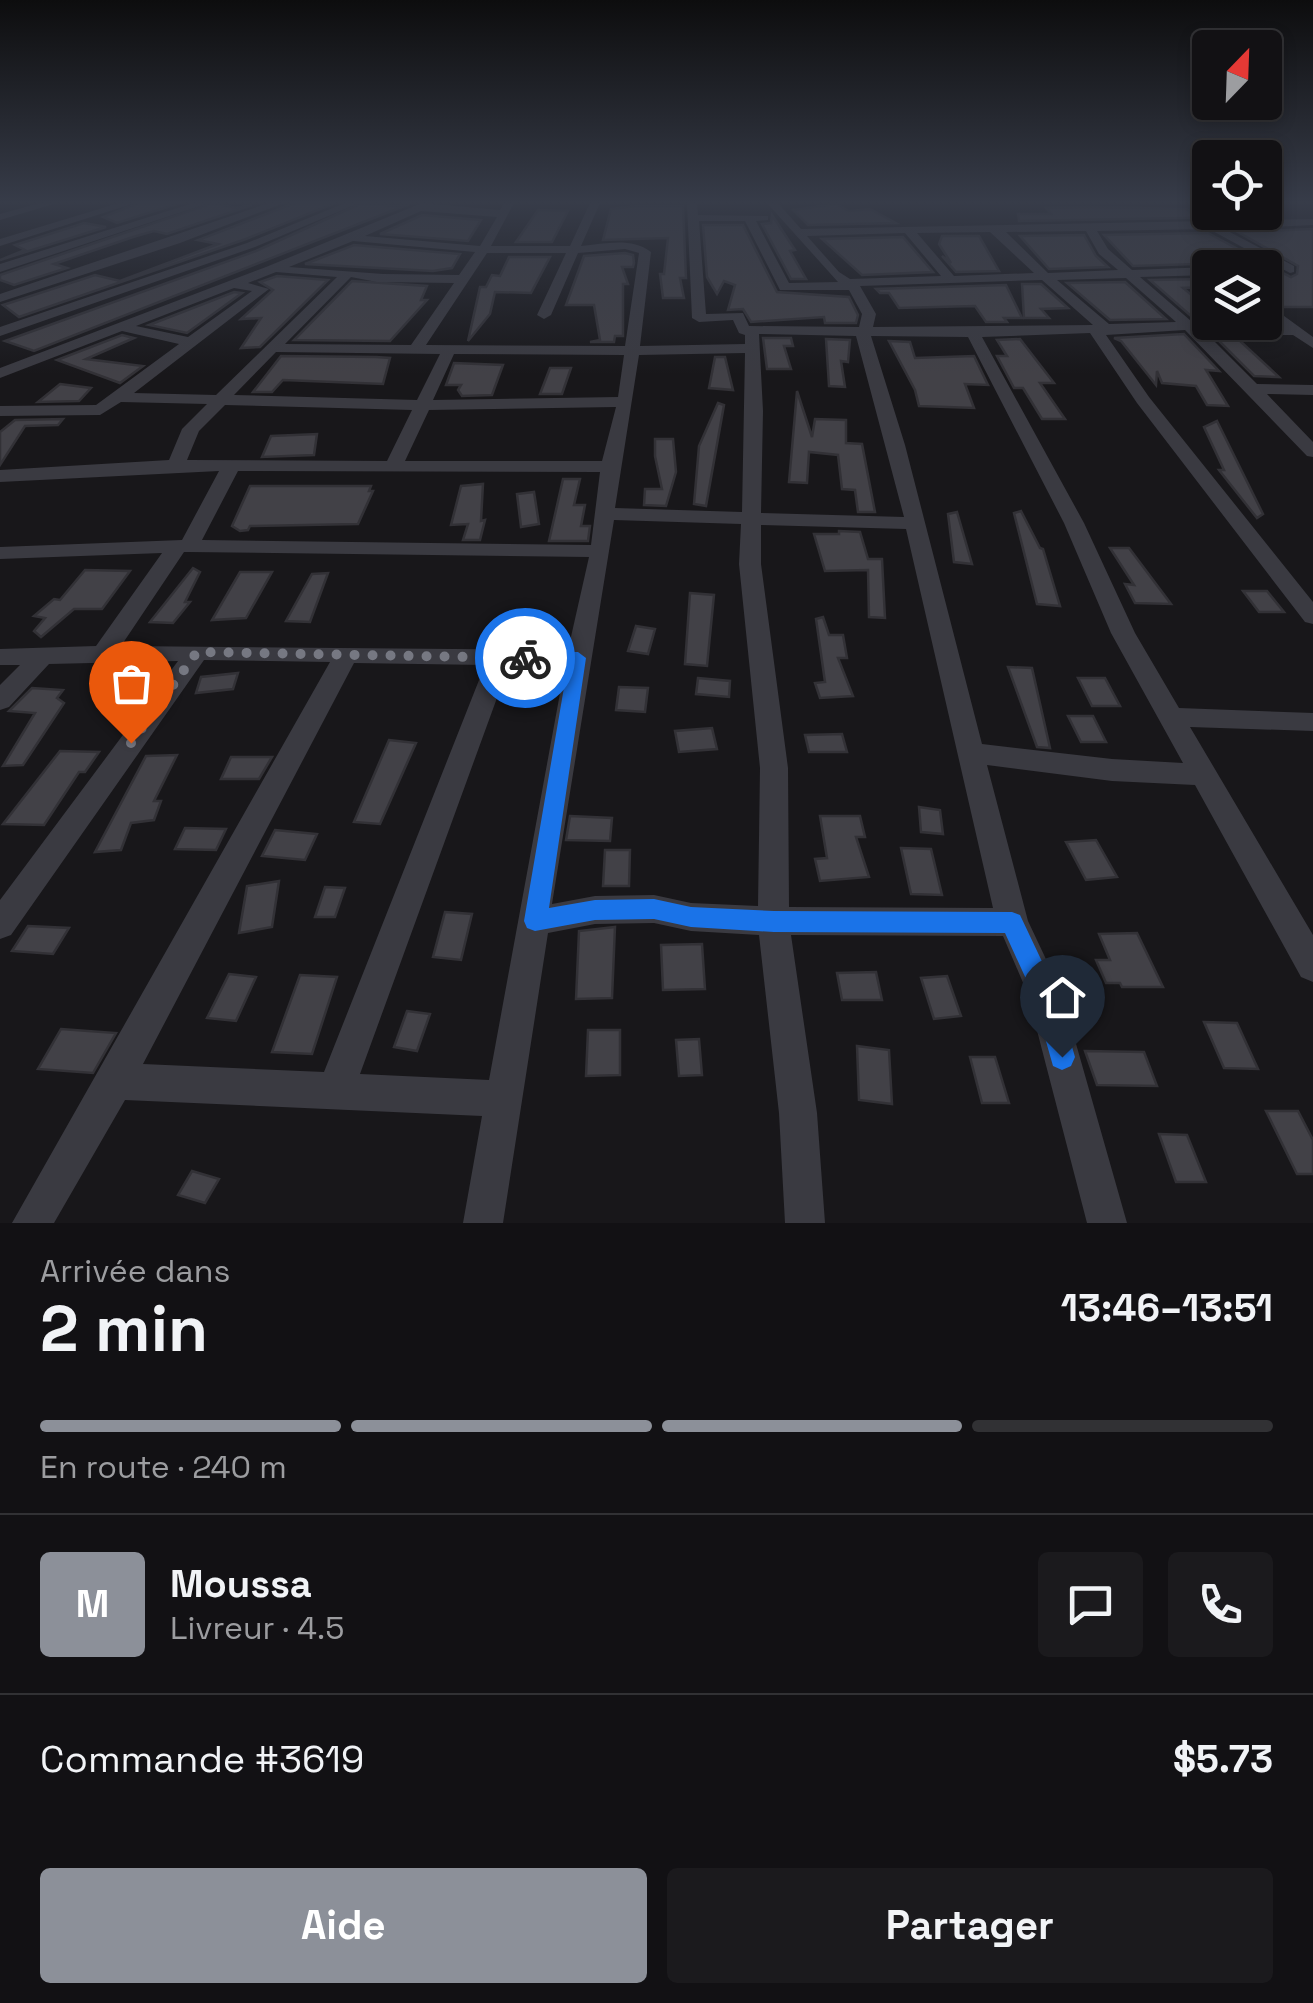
<!DOCTYPE html>
<html lang="fr">
<head>
<meta charset="utf-8">
<style>
  body { margin:0; font-family:"Space Grotesk",sans-serif; background:#1b1a1d; color:#f1f3f6; height:100vh; display:flex; flex-direction:column; font-size:38px; white-space:nowrap }
  * { box-sizing:border-box; margin:0 }
  p { font-size:32px; color:#9c9da0 }
  .icon { flex:none; width:55px; height:55px; fill:none; stroke:currentColor; stroke-width:2; stroke-linecap:round; stroke-linejoin:round }
  .map { position:relative; height:1223px; overflow:hidden }
  .sheet { display:flex; flex-direction:column; background:#121114; flex:1 }
  .sheet>* { flex:none }
  .needle { width:65px; rotate:23deg }
  .fabs { position:absolute; left:1192px; top:30px; display:grid; gap:20px }
  .fabs a { display:grid; place-items:center; width:90px; height:90px; border-radius:10px; background:#121114; box-shadow:0 5px 15px #0003,0 0 0 2px #313134; font-size:50px }
  .pin { position:absolute; display:grid; place-items:center; width:85px; height:85px; color:#fff; margin:-102px -42px; border-radius:50% 50% 50% 0; rotate:-45deg; box-shadow:0 0 10px #0007 }
  .pin .icon { rotate:45deg }
  .courier { position:absolute; display:grid; place-items:center; width:100px; height:100px; margin:-50px; border:8px solid #1a73e8; border-radius:50%; background:#fff; color:#222; box-shadow:0 2px 12px #0007 }
  .overview em { font-style:normal; font-weight:600 }
  .overview div { display:flex; flex-direction:column-reverse }
  .overview { display:flex; align-items:center; justify-content:space-between; height:170px; padding:0 40px }
  h1 { font-size:65px; font-weight:600; line-height:75px }
  .bar { display:grid; grid-template-columns:repeat(4,1fr); gap:15px 10px; align-content:center; height:120px; padding:0 40px }
  .bar i { height:12px; border-radius:8px; background:#313134 }
  .bar .on { background:#8c9099 }
  .bar p { grid-column:span 4 }
  .line { display:flex; align-items:center; gap:25px; padding:0 40px; border-top:2px solid #313134 }
  .line div { flex:1 }
  .round { display:grid; place-items:center; flex:none; width:105px; height:105px; border-radius:10px; background:#1b1a1d }
  .action { display:flex; gap:20px; margin-top:auto; padding:20px 40px }
  .action a { flex:1; height:115px; border-radius:10px; background:#8c9099; color:#fff; font-size:40px; font-weight:600; line-height:115px; text-align:center }
  .action a+a { background:#1b1a1d; color:#f1f3f6 }
  .map>svg:first-child { display:block }
  .building { fill:#424147; stroke:#323136; stroke-width:2.5 }
  .lines { fill:none; stroke-linecap:round; stroke-linejoin:round }
  .minor { fill:#3a3a41; fill-rule:evenodd }
  .route { fill:#1a73e8 }
  .done { stroke:#767882; stroke-width:10; stroke-dasharray:0 18 }
</style>
</head>
<body>
<div class="map">
<svg width="1313" height="1223" viewBox="0 0 1313 1223">
  <rect width="100%" height="100%" fill="#18171a"/>
  <g class="building">
    <polygon points="139,203 180,203 117,223 103,217"/>
    <polygon points="213,203 236,208 252,205 167,234 154,231 133,237 54,264 67,268 14,285 0,280 0,275"/>
    <polygon points="295,203 335,203 246,239 19,317 3,305 95,275 120,281 218,244 198,240"/>
    <polygon points="362,203 396,206 412,203 34,351 5,341 256,251"/>
    <polygon points="836,204 849,211 870,209 896,223 808,225 793,210"/>
    <polygon points="637,206 683,206 686,278 680,278 684,298 663,298 660,274 664,274 668,238 603,240 611,209"/>
    <polygon points="1088,207 1187,209 1194,215 1236,217 1019,221 1018,214 1051,214 1046,208"/>
    <polygon points="538,210 568,211 552,242 516,242"/>
    <polygon points="422,215 481,220 468,241 380,234"/>
    <polygon points="772,215 795,250 790,251 806,279 791,279 762,224 771,223"/>
    <polygon points="84,223 106,227 0,260 25,250 15,245"/>
    <polygon points="703,225 743,225 777,292 849,297 858,315 856,323 825,323 824,317 751,322 743,309 728,310 735,285 724,281 717,294 707,277"/>
    <polygon points="1313,229 1313,307 1278,307 1265,298 1265,264 1291,277 1297,274 1298,266 1238,232"/>
    <polygon points="1208,233 1262,262 1133,266 1104,235"/>
    <polygon points="1084,235 1096,256 1108,267 1049,269 1020,236"/>
    <polygon points="942,236 979,236 999,271 956,272 942,256 951,263 939,244"/>
    <polygon points="903,237 933,272 862,275 822,239"/>
    <polygon points="354,245 460,254 452,268 433,271 305,264"/>
    <polygon points="625,253 633,255 634,263 633,267 622,267 628,284 623,284 623,336 615,336 614,342 590,342 600,340 594,305 566,305 584,256"/>
    <polygon points="509,257 550,257 531,293 495,292 490,314 468,341 480,287 486,287 492,275 500,276"/>
    <polygon points="277,276 328,280 260,347 241,348 261,318 241,319 273,290 260,282"/>
    <polygon points="1210,279 1210,287 1183,288 1210,310 1210,323 1199,323 1150,280"/>
    <polygon points="352,281 427,286 421,300 427,300 390,341 294,340"/>
    <polygon points="1125,282 1166,319 1110,320 1067,283"/>
    <polygon points="1041,284 1068,308 1041,309 1049,318 1024,318 1022,284"/>
    <polygon points="1006,285 1022,318 1004,318 1007,322 986,322 975,306 899,308 889,293 880,293 876,289"/>
    <polygon points="234,292 242,293 187,333 149,325"/>
    <polygon points="1184,334 1219,371 1206,370 1228,406 1207,405 1196,386 1162,383 1157,371 1156,385 1121,341 1114,338"/>
    <polygon points="122,335 134,338 86,359 143,366 120,383 57,360"/>
    <polygon points="763,338 791,338 793,346 784,346 791,369 767,369"/>
    <polygon points="826,339 850,340 848,362 841,361 845,387 829,386"/>
    <polygon points="1020,339 1054,383 1040,383 1065,419 1042,419 1023,388 1014,388 997,356 1007,356 997,340"/>
    <polygon points="1217,339 1238,339 1279,377 1254,376"/>
    <polygon points="889,341 910,342 915,358 974,356 988,385 965,384 974,408 919,406 915,390"/>
    <polygon points="281,356 376,357 390,358 383,384 283,380 272,392 253,392"/>
    <polygon points="715,357 725,357 733,390 709,388"/>
    <polygon points="454,363 503,365 492,395 462,396 458,390 461,385 446,385"/>
    <polygon points="550,368 571,368 562,394 540,394"/>
    <polygon points="60,384 91,388 79,401 38,402"/>
    <polygon points="797,391 812,437 815,419 846,420 846,443 862,444 875,512 858,512 855,490 842,489 838,455 809,452 807,483 789,482"/>
    <polygon points="718,403 724,405 706,506 694,504 699,446"/>
    <polygon points="63,419 58,425 25,426 0,465 0,432 15,420"/>
    <polygon points="1217,421 1263,514 1257,518 1219,470 1224,470 1204,427"/>
    <polygon points="317,434 314,455 262,457 271,436"/>
    <polygon points="655,439 673,439 676,472 666,506 644,505 645,489 662,489 655,456"/>
    <polygon points="563,479 580,479 574,505 585,505 581,526 590,526 588,541 549,541"/>
    <polygon points="483,484 481,521 485,520 480,540 463,540 468,524 451,525 461,486"/>
    <polygon points="250,486 371,486 369,491 373,491 358,524 250,526 248,530 240,531 232,526"/>
    <polygon points="534,492 539,524 521,527 517,494"/>
    <polygon points="1021,511 1040,548 1043,549 1060,606 1037,604 1014,513"/>
    <polygon points="957,512 972,564 954,562 948,514"/>
    <polygon points="839,531 860,532 868,559 882,559 885,618 869,617 868,570 825,571 814,534 839,534"/>
    <polygon points="1110,548 1129,548 1171,604 1135,603 1125,584 1134,585"/>
    <polygon points="193,568 200,572 185,602 190,602 173,623 150,622"/>
    <polygon points="85,570 130,571 102,609 74,609 41,637 34,631 45,618 34,616 54,599 60,600"/>
    <polygon points="240,572 272,572 246,618 212,620"/>
    <polygon points="328,573 310,622 286,621 312,574"/>
    <polygon points="1243,591 1267,591 1284,612 1259,612"/>
    <polygon points="690,593 714,595 707,666 685,664"/>
    <polygon points="823,617 829,635 843,635 847,658 838,658 853,696 820,698 815,683 825,682 816,619"/>
    <polygon points="636,626 655,629 648,654 628,651"/>
    <polygon points="1008,667 1032,668 1050,748 1037,747"/>
    <polygon points="238,673 233,689 196,693 201,677"/>
    <polygon points="118,676 156,676 144,695 106,695"/>
    <polygon points="698,678 730,681 729,697 696,694"/>
    <polygon points="1078,678 1105,678 1120,706 1092,706"/>
    <polygon points="619,687 648,688 645,712 616,710"/>
    <polygon points="32,688 63,690 57,698 64,703 23,765 3,766 35,713 9,711"/>
    <polygon points="1068,716 1093,716 1106,742 1081,742"/>
    <polygon points="712,728 717,749 679,752 675,731"/>
    <polygon points="842,734 847,752 809,752 805,735"/>
    <polygon points="389,740 416,743 380,824 354,822"/>
    <polygon points="60,751 99,752 85,772 79,772 44,825 3,824"/>
    <polygon points="177,755 154,801 161,801 154,820 131,823 121,850 95,852 146,756"/>
    <polygon points="231,757 272,757 259,779 221,779"/>
    <polygon points="919,807 940,810 943,834 921,832"/>
    <polygon points="570,816 612,818 610,841 566,840"/>
    <polygon points="820,816 860,816 865,837 856,837 869,877 820,881 815,859 827,858"/>
    <polygon points="185,828 226,829 216,850 175,849"/>
    <polygon points="275,830 317,834 305,860 262,856"/>
    <polygon points="1096,840 1117,877 1086,880 1066,842"/>
    <polygon points="901,848 931,849 942,895 911,894"/>
    <polygon points="605,850 630,850 629,886 603,886"/>
    <polygon points="279,881 272,927 239,933 247,886"/>
    <polygon points="325,887 345,888 335,917 315,917"/>
    <polygon points="445,912 472,914 461,960 433,957"/>
    <polygon points="28,926 69,928 53,954 12,951"/>
    <polygon points="615,927 612,998 576,999 579,931"/>
    <polygon points="1137,933 1163,987 1122,987 1120,983 1106,983 1096,960 1110,960 1099,934"/>
    <polygon points="702,944 705,989 663,990 661,945"/>
    <polygon points="876,972 882,1000 842,1000 837,973"/>
    <polygon points="229,974 256,977 236,1021 207,1018"/>
    <polygon points="300,975 337,977 312,1054 272,1052"/>
    <polygon points="947,976 961,1016 934,1019 921,978"/>
    <polygon points="407,1011 430,1014 417,1051 394,1047"/>
    <polygon points="1204,1022 1237,1023 1258,1069 1224,1068"/>
    <polygon points="61,1029 116,1033 93,1073 38,1069"/>
    <polygon points="588,1030 620,1030 620,1075 586,1076"/>
    <polygon points="699,1039 702,1075 679,1076 676,1040"/>
    <polygon points="857,1046 889,1050 892,1104 859,1100"/>
    <polygon points="1085,1051 1144,1052 1157,1086 1097,1085"/>
    <polygon points="970,1057 995,1057 1009,1103 982,1103"/>
    <polygon points="1266,1111 1298,1111 1313,1140 1313,1174 1297,1174"/>
    <polygon points="1159,1134 1187,1135 1206,1182 1176,1182"/>
    <polygon points="192,1171 219,1179 205,1203 178,1195"/>
  </g>
  <g class="lines">
    <g class="minor">
      <polygon points="40,203 57,203 0,220 0,214"/>
      <polygon points="119,203 135,203 0,246 0,239"/>
      <polygon points="193,203 209,203 0,272 0,264"/>
      <polygon points="269,203 284,203 180,243 0,302 0,294"/>
      <polygon points="345,203 359,203 255,247 0,336 0,327 247,243"/>
      <path d="M422,203L500,210L504,203H514L491,246H570L590,203H600L581,246C605,244 631,237 651,252L640,346L745,344V335L739,333L733,320L699,322L692,318L687,203H697L698,215L768,216V220L756,221L789,283L838,282L767,203H778L801,229L1313,219V225L1224,229L1294,266V272L1290,273L1209,229L1097,231L1108,249L1132,270L1210,267L1211,268L1210,275L1140,277L1198,327H1282L1265,313V302L1313,337V348L1293,335H1208L1257,384L1313,385V395L1267,394L1313,442V457L1307,456L1185,330L1106,335L1149,397L1313,602V624L1305,622L1137,403L1090,333L982,337L1084,523L1135,633L1179,708L1313,713V731L1190,727L1313,935V982L1301,977L1195,785L1112,781L987,765L1028,921L1061,991L1127,1223H1087L1027,992L1003,936L791,935L817,1113L825,1223H785L779,1113L759,935L691,931L654,923L595,924L548,933L503,1223H463L482,1116L125,1100L54,1223H12L330,662L204,660L11,935L0,939V900L178,661L49,664L9,707L0,710V685L20,665H0V649L96,646L162,553L0,559V547L182,540L219,471L0,482V470L169,460L182,429L207,404L121,402L100,415L0,416V406L96,405L179,344L122,331L0,378V368L266,267ZM421,211L497,217L480,246L365,236ZM699,221H745L780,290H849L862,314L859,327L749,326L743,313L706,314ZM1086,231L1099,254L1118,270L1048,273L1006,232ZM990,232L1034,273L954,276L917,233ZM905,233L941,276L850,279L839,272L807,236ZM353,241L475,252L459,275L383,274L289,267ZM625,249L639,253L625,346L426,345L487,253H566L537,315L544,319L551,315L578,253ZM276,272L337,277L216,395L134,393L269,289L248,283ZM351,277L377,282L454,283L411,345L285,344ZM1126,278L1176,322L1109,324L1057,280ZM1042,280L1093,325L873,327L876,314L860,286ZM234,288L252,291L188,337L136,326ZM759,334L856,336L904,517L761,513L763,411ZM871,336L968,337L1064,523L1111,633L1183,763L1112,759L982,744L905,445ZM276,352L440,354L417,400L234,395ZM745,353L742,512L615,508L639,355ZM454,354L624,355L618,397L433,400ZM225,405L412,410L387,461L187,460L199,431ZM616,407L602,461H405L429,410ZM238,471L600,472L591,545L202,540ZM614,520L741,524L739,564L760,768L758,906L691,903L654,895L595,896L552,904ZM761,525L906,529L993,908L789,907L788,768L761,564ZM184,552H189L589,557L568,650L121,646ZM354,663L485,665L324,1072L143,1064ZM509,665L565,666L489,1080L360,1074Z"/>
    </g>
  </g>
  <linearGradient id="sky" x2="0" y2="1"><stop stop-color="#0d0d0e"/><stop offset="0.54" stop-color="#373c49"/><stop offset="1" stop-color="#373c49" stop-opacity="0"/></linearGradient>
  <rect width="1313" height="374" fill="url(#sky)"/>
  <polygon class="route" points="525,652 578,652 586,658 549,908 595,900 654,899 691,907 774,911 1012,912 1020,915 1056,991 1075,1057 1071,1066 1062,1070 1053,1066 1032,992 1005,933 774,932 691,927 654,919 595,920 535,931 527,928 524,921 568,664 519,662 516,658"/>
  <g class="lines">
    <polyline class="done" points="131,743 197,652 525,658"/>
  </g>
</svg>
<div class="fabs">
<a><svg class="needle" viewBox="-14 -14 28 28"><path d="M0-13l5 13h-10z" fill="#e53935"/><path d="M0 13l5-13h-10z" fill="#9c9da0"/></svg></a>
<a><svg class="icon" aria-label="locate" viewBox="0 0 24 24"><circle cx="12" cy="12" r="6"/><path d="M12 2v4M12 18v4M2 12h4M18 12h4"/></svg></a>
<a><svg class="icon" aria-label="layers" viewBox="0 0 24 24"><path d="M12 4l9 5-9 5-9-5zM3 14l9 5 9-5"/></svg></a>
</div>
<div class="pin" style="left:131px;top:743px;background:#ea580c"><svg class="icon" aria-label="bag" viewBox="0 0 24 24"><path d="M5 8h14l-1 12H6zM9 8a3 3 0 0 1 6 0"/></svg></div>
<div class="pin" style="left:1062px;top:1057px;background:#1f2937"><svg class="icon" aria-label="home" viewBox="0 0 24 24"><path d="M3 11l9-7 9 7M6 9v11h12V9"/></svg></div>
<div class="courier" style="left:525px;top:658px"><svg class="icon" aria-label="bike" viewBox="0 0 24 24"><circle cx="6" cy="16" r="4"/><circle cx="18" cy="16" r="4"/><path d="M6 16l4-8h5l3 8M10 8l3 8H6M13 5h3"/></svg></div>
</div>
<section class="sheet">
<div class="overview"><div><h1>2 min</h1><p>Arrivée dans</p></div><em>13:46–13:51</em></div>
<div class="bar"><i class="on"></i><i class="on"></i><i class="on"></i><i></i><p>En route · 240 m</p></div>
<div class="line" style="height:180px"><b class="round" style="background:#8c9099;color:#fff">M</b><div><b>Moussa</b><p>Livreur · 4.5</p></div><a class="round"><svg class="icon" aria-label="chat" viewBox="0 0 24 24"><path d="M4 5h16v11H9l-5 4z"/></svg></a><a class="round"><svg class="icon" aria-label="phone" viewBox="0 0 24 24"><path d="M5 4h4l2 5-3 2q2 4 5 5l2-3 5 2v4C11 20 4 13 5 4z"/></svg></a></div>
<div class="line" style="height:130px"><div>Commande #3619</div><b>$5.73</b></div>
<div class="action"><a>Aide</a><a>Partager</a></div>
</section>
</body>
</html>
